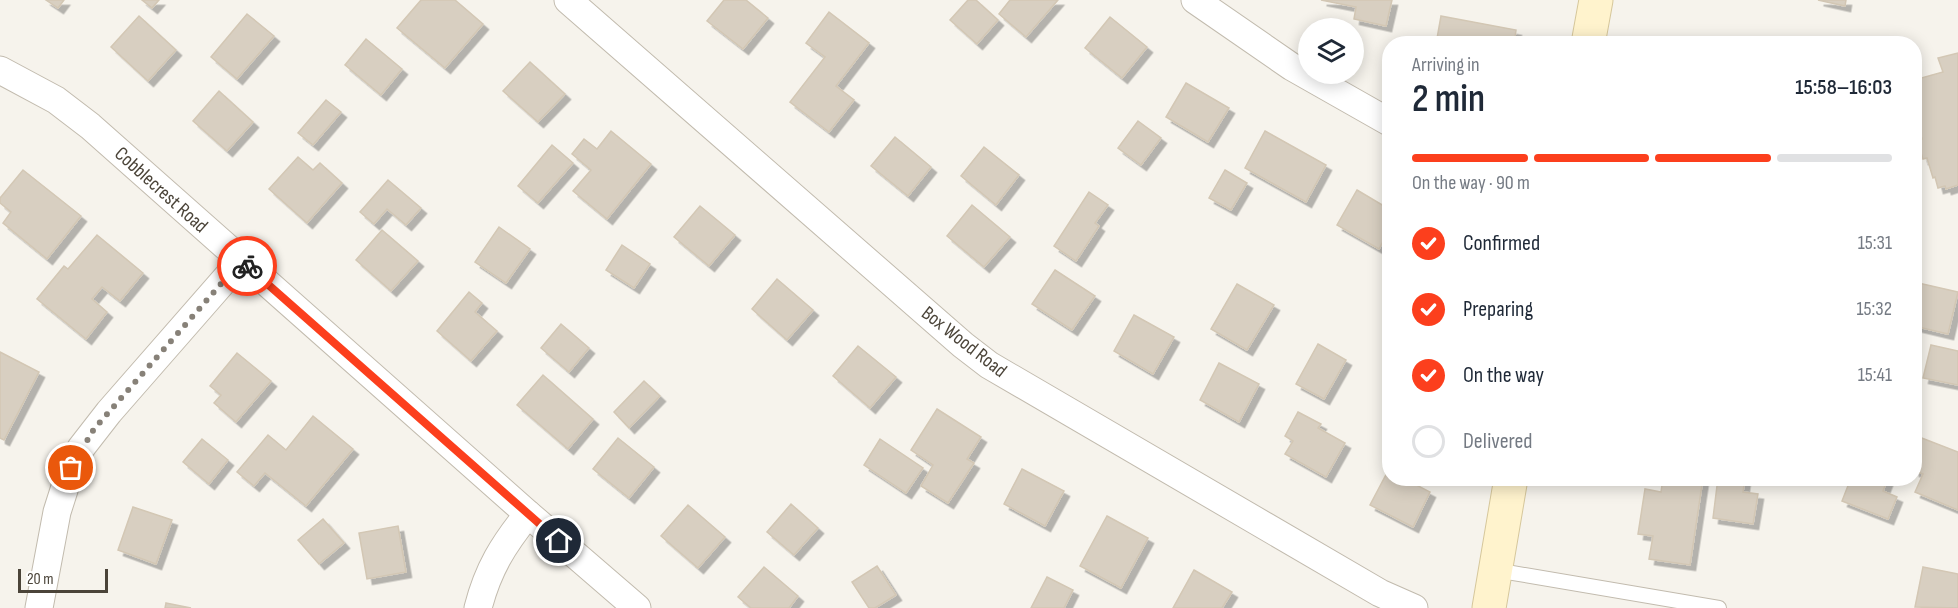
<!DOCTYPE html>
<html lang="en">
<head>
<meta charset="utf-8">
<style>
  body { margin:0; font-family:"Sofia Sans Condensed",sans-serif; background:#f6f6f7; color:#1f2937; height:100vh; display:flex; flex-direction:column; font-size:22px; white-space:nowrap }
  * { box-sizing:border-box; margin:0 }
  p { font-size:20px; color:#747a83 }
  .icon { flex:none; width:33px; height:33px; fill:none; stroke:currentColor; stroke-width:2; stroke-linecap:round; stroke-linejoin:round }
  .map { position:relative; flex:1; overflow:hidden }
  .panel { position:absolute; left:1382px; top:36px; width:540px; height:450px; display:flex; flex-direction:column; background:#fff; border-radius:24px; box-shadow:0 3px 15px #0003 }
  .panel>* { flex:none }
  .fabs { position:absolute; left:1298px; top:18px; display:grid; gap:12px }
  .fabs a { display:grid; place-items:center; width:66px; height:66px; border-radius:50%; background:#fff; box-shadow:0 3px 15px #0003; font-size:30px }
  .scale { position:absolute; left:18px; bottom:15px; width:90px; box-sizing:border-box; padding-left:6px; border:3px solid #4b4439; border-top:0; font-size:16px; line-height:21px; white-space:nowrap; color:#4b4439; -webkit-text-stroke:4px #fff; paint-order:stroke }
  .pin { position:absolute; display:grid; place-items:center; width:51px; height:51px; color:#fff; margin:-26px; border:3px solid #fff; border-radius:50%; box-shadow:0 2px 6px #0007 }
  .courier { position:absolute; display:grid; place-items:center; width:60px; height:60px; margin:-30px; border:4px solid #fc3f1d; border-radius:50%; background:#fff; color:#222; box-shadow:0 2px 8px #0007 }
  .summary em { font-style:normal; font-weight:600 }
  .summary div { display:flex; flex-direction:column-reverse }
  .summary { display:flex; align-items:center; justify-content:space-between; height:102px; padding:0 30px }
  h1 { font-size:39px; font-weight:600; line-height:45px }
  .bar { display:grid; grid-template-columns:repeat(4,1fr); gap:9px 6px; align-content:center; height:72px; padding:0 30px }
  .bar i { height:8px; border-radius:4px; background:#e0e1e3 }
  .bar .active { background:#fc3f1d }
  .bar p { grid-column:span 4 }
  ol { padding:0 30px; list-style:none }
  li { display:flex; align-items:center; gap:18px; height:66px }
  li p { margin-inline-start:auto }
  li .icon { padding:6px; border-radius:50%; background:#fc3f1d; color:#fff; stroke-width:4 }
  li:last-child { color:#747a83 }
  li i { width:33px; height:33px; border:3px solid #e0e1e3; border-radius:50% }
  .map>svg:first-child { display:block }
  .building { fill:#d8cfc1; stroke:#d3c7b4; stroke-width:1.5; filter:url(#shadow) }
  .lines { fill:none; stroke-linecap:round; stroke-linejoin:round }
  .lane-casing { stroke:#c2bbae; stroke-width:16 }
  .street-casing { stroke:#c2bbae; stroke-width:29 }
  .secondary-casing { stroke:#d6c79b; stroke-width:35 }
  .lane { stroke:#fff; stroke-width:14 }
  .street { stroke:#fff; stroke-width:27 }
  .secondary { stroke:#fff3cd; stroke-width:33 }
  .done { stroke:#878178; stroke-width:6; stroke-dasharray:0 10.8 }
  .route { stroke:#fc3f1d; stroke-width:8 }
  .labels { text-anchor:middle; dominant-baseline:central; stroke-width:5; stroke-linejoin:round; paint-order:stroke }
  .street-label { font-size:20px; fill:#4b4439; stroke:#fff }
</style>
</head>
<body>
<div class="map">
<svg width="1958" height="608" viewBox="0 0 1958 608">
  <defs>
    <filter id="shadow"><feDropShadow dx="5.5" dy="5.5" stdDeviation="0" flood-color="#0004"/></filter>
  </defs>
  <rect width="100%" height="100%" fill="#f6f3ec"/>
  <g class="building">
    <polygon points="46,0 64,0 58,8"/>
    <polygon points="142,0 159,0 152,8"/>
    <polygon points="421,0 455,0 483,24 445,68 397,28"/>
    <polygon points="724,0 746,0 768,18 743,49 707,21"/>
    <polygon points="968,0 976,0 998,20 977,44 950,20"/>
    <polygon points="1010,0 1058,0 1026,37 999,14"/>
    <polygon points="1321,0 1392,0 1386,26 1354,19 1356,7"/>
    <polygon points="1818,0 1846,0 1845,6"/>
    <polygon points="829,12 869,43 836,86 854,100 829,132 790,102 825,57 806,43"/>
    <polygon points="247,14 274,36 237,79 211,57"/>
    <polygon points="139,16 176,50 148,81 111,47"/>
    <polygon points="1441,16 1516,30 1514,44 1436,44"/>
    <polygon points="1110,17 1147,47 1122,78 1085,48"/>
    <polygon points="366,39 402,69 381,95 345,65"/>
    <polygon points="1958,53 1958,185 1946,189 1945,186 1938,188 1935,177 1933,178 1927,158 1923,159 1917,140 1922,139 1916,118 1919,118 1914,100 1914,80 1943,72 1938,58"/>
    <polygon points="530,62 565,94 538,122 503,91"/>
    <polygon points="1186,83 1229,108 1208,142 1166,117"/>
    <polygon points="219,91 253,122 227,151 193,121"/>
    <polygon points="326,100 341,112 313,145 298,133"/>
    <polygon points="1138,121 1161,138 1141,165 1118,148"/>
    <polygon points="611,131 651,164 607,219 573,191 591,170 572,154 584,139 597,149"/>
    <polygon points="1265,131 1326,165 1306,202 1245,168"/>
    <polygon points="895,137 931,167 908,196 871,166"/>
    <polygon points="552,145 573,163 538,203 518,186"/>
    <polygon points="984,147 1019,175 996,205 961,176"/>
    <polygon points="298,157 313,170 320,163 342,183 307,223 269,189"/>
    <polygon points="23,170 81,216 47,259 3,223 11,212 0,203 0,198"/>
    <polygon points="1225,170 1247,183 1231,210 1209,198"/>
    <polygon points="388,180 421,208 406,225 387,209 374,224 360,212"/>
    <polygon points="1357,190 1389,209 1389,230 1379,249 1337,225"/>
    <polygon points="1089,192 1108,205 1095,223 1099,226 1076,261 1054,246"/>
    <polygon points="972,205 1010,237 984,267 947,236"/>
    <polygon points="700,206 735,235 709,266 674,237"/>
    <polygon points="499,227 530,249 506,283 475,262"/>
    <polygon points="382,230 418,261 391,291 356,260"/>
    <polygon points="97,235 143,273 120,301 102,287 92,299 107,312 86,339 37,299 64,266 68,269"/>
    <polygon points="622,245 650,264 634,288 606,270"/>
    <polygon points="1055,270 1095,296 1072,330 1032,304"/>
    <polygon points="777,279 813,310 787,340 752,309"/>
    <polygon points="1914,282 1958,292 1948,334 1914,326"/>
    <polygon points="1237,284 1274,305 1247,350 1211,329"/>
    <polygon points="469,292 482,303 475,312 497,331 471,361 437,331"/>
    <polygon points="1134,315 1174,337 1153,374 1114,351"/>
    <polygon points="561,324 589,348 569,372 541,348"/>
    <polygon points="1318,344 1346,360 1324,399 1296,384"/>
    <polygon points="1931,345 1958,351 1958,385 1923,378"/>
    <polygon points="858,346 896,377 870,408 833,376"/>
    <polygon points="0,352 39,372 4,440 0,438"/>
    <polygon points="237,353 271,381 236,422 214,403 221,395 210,386"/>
    <polygon points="1219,363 1259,384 1239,422 1200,400"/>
    <polygon points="543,375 593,419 568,449 517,405"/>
    <polygon points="644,381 660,396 629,428 614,412"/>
    <polygon points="937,409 981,437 967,459 974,463 948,503 921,486 933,465 911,450"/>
    <polygon points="1298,412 1321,424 1318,428 1345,443 1326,477 1285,454 1293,441 1285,436"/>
    <polygon points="313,416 353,449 306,506 265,473 254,486 237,472 268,435 286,450"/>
    <polygon points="1914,435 1958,452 1958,510 1915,492 1923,474 1914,471"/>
    <polygon points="618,438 654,467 629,498 593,469"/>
    <polygon points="202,439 228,460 209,484 183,462"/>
    <polygon points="880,439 923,468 906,493 864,465"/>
    <polygon points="1022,469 1064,491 1045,526 1004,504"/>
    <polygon points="1388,471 1389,478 1403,478 1430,492 1413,527 1370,505"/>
    <polygon points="1663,478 1703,478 1690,565 1649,559 1653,536 1638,534 1645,489 1661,492"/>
    <polygon points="1718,478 1745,478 1743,492 1758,494 1753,524 1713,518"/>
    <polygon points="1851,478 1888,478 1883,491 1897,497 1888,519 1842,501"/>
    <polygon points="791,504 818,528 794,555 767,532"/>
    <polygon points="688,505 725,537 698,568 661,536"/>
    <polygon points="133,507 172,520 156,564 118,550"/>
    <polygon points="1107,516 1148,538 1121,588 1080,566"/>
    <polygon points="323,519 344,543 319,564 298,540"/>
    <polygon points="398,526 406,572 367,579 359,533"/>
    <polygon points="877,566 896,595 875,608 869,608 852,582"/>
    <polygon points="764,567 798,596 789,608 751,608 738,597"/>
    <polygon points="1923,567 1958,574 1958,608 1915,607"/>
    <polygon points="1194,570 1232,592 1222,608 1173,608"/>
    <polygon points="1047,577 1073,590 1064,608 1031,608"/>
    <polygon points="166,603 191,608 165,608"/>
  </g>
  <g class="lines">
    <defs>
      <polyline id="lane" points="1495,570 1719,608"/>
      <g id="street">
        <polyline points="568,0 963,345 989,365 1380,593 1414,608"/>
        <polyline points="1195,0 1292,67 1389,122"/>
        <polyline points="0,70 56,100 90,126 528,514 637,608"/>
        <polyline points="39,608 57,512 71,468 81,448 109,412 241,261"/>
        <path d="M478,608C488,569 503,545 528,514"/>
      </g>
      <g id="secondary">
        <polyline points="1588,44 1596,0"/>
        <polyline points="1489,608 1511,478"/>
      </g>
    </defs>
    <use href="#lane" class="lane-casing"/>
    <use href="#street" class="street-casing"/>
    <use href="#secondary" class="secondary-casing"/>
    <use href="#lane" class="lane"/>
    <use href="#street" class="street"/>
    <use href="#secondary" class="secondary"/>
  </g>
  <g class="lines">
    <polyline class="done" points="71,468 94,429 109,412 241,261 247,266"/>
    <polyline class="route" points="247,266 559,541"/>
  </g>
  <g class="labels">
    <g class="street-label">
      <text transform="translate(161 190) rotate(42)">Cobblecrest Road</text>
      <text transform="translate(964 342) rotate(38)">Box Wood Road</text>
    </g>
  </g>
</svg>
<div class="fabs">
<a><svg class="icon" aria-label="layers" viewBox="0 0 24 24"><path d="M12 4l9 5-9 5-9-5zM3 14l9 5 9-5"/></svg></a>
</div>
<div class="scale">20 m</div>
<div class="pin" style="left:71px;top:468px;background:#ea580c"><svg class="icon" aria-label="bag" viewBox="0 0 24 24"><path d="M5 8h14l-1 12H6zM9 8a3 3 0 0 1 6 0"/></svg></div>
<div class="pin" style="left:559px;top:541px;background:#1f2937"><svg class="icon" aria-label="home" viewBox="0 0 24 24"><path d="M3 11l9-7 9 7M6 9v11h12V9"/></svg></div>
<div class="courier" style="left:247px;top:266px"><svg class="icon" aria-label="bike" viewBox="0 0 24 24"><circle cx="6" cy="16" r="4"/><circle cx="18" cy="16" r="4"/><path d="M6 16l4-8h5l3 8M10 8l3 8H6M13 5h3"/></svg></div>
<section class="panel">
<div class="summary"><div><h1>2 min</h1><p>Arriving in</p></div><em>15:58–16:03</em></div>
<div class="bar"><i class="active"></i><i class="active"></i><i class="active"></i><i></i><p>On the way · 90 m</p></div>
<ol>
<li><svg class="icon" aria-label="check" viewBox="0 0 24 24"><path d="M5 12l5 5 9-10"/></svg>Confirmed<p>15:31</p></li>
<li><svg class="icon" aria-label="check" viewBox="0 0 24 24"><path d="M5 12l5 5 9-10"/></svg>Preparing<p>15:32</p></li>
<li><svg class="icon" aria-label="check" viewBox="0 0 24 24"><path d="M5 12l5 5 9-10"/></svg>On the way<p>15:41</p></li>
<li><i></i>Delivered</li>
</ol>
</section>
</div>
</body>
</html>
